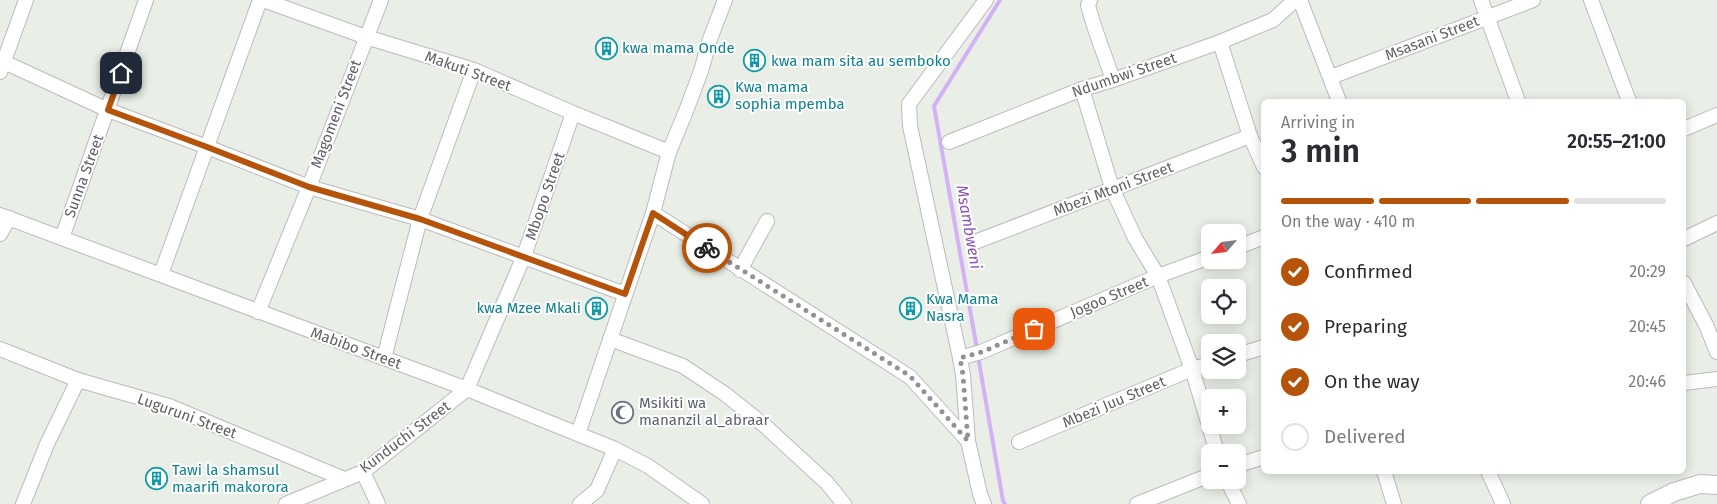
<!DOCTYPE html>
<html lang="en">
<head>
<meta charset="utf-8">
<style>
  body { margin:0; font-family:"Fira Sans",sans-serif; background:#f7f7f7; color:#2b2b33; height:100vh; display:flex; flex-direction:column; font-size:19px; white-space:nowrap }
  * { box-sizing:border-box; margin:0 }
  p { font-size:16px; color:#7c7c81 }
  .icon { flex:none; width:28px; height:28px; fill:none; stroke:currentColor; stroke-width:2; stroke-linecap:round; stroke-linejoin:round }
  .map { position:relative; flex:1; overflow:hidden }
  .drawer { position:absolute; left:1261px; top:99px; width:425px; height:375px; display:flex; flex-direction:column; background:#fff; border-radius:8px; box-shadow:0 2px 12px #0003 }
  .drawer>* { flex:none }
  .needle { width:32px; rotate:242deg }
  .fabs { position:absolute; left:1201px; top:224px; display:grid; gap:10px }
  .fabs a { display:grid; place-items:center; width:45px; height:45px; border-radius:8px; background:#fff; box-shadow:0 2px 12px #0003; font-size:25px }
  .pin { position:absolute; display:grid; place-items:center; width:42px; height:42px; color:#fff; margin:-21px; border-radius:10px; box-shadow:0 2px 8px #0006 }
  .courier { position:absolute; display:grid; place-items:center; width:50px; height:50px; margin:-25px; border:4px solid #b45309; border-radius:50%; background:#fff; color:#222; box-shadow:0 1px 6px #0007 }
  .summary em { font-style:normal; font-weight:600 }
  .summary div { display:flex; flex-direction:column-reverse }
  .summary { display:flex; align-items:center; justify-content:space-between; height:85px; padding:0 20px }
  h1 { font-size:32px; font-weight:600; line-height:38px }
  .bar { display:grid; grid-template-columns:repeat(4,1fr); gap:8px 5px; align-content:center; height:60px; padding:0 20px }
  .bar i { height:6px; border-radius:4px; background:#e1e1e2 }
  .bar .on { background:#b45309 }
  .bar p { grid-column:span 4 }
  ol { padding:0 20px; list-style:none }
  li { display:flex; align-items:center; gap:15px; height:55px }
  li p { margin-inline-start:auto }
  li .icon { padding:5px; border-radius:50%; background:#b45309; color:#fff; stroke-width:4 }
  li:last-child { color:#7c7c81 }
  li i { width:28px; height:28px; border:2px solid #e1e1e2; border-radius:50% }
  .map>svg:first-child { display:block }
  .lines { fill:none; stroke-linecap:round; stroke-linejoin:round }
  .stream { stroke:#d2b1f5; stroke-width:4 }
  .minor-casing { stroke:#bdb9bf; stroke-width:16 }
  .tertiary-casing { stroke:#bdb9bf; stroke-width:20 }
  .minor { stroke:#fff; stroke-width:14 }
  .tertiary { stroke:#fff; stroke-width:18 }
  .done { stroke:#929193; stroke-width:5; stroke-dasharray:0 9 }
  .route { stroke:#b45309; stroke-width:6 }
  .labels { text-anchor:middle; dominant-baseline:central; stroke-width:4; stroke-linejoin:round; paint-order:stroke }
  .street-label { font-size:15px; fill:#635f66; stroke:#fff }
  .culture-label { font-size:15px; fill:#0d838f; stroke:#fff; text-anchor:start }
  .worship-label { font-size:15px; fill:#5b616d; stroke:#fff; text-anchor:start }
  .water-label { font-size:16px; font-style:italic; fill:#8c55b7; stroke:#fff }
</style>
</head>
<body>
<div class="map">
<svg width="1717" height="504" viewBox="0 0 1717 504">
  <rect width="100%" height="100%" fill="#e9efe7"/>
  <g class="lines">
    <g class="stream">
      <polyline points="977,349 934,106 1000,0"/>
      <polyline points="978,356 1003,501 1005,504"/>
    </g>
    <defs>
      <g id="minor">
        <polyline points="263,0 366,37 474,70 573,113 669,152"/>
        <path d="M1090,0L1088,5C1094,30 1105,55 1113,80"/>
        <polyline points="1300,0 1339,101"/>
        <polyline points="1481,0 1518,101"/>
        <polyline points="1591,0 1629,101"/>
        <polyline points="1220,42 1250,136 1264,167"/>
        <polyline points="4,62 108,110 207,147 309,187 420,219 625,294"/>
        <polyline points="0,72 26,0"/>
        <polyline points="1331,77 1533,0"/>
        <polyline points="1082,89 1112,188 1135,238 1158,276 1192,369 1217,452"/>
        <polyline points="1684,129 1717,115"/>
        <polyline points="949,142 1082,89 1113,80 1220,42 1273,20 1295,0"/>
        <polyline points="653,213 910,377 968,441"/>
        <polyline points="0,215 467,389 553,424 615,449 648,466 702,504"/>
        <polyline points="0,234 9,218"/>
        <polyline points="62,238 146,0"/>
        <polyline points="1684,239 1717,223"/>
        <polyline points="975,242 1250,136"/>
        <polyline points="1238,247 1264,237"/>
        <polyline points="740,270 767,221"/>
        <polyline points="161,274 260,0"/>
        <polyline points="1684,283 1706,325 1717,352"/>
        <polyline points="258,312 309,187 381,0"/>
        <polyline points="610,339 683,366 725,394 764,425 827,483 844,504"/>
        <polyline points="0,349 78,380 169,406 344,479"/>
        <polyline points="1238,355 1264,347"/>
        <polyline points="384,358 420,219 474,70"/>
        <polyline points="960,358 981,352 1158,276 1210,257"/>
        <polyline points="1684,383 1717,379"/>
        <polyline points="578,434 653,213 669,152 686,111 701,71 710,39 725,0"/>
        <polyline points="1019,442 1192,369 1210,364"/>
        <polyline points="1238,465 1264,457"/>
        <polyline points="1384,471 1394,504"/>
        <polyline points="1488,471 1503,504"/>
        <polyline points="363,472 378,504"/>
        <polyline points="1227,480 1239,504"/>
        <polyline points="23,504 47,444 78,380"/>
        <polyline points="286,504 363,472 467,389 524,256 573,113"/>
        <polyline points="580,504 597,490 615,449"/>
        <polyline points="984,504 980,494 968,441 963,375 960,358 910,126 909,104 986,0"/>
        <polyline points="1137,504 1210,475"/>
      </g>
      <polyline id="tertiary" points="1650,504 1674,492 1700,484 1717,485"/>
    </defs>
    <use href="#minor" class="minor-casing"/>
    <use href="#tertiary" class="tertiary-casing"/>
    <use href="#minor" class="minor"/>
    <use href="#tertiary" class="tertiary"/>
  </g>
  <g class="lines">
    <polyline class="done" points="707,248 910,376 968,441 963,375 960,358 982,352 1034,329"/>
    <polyline class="route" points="121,73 108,110 207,147 309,187 420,219 625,294 653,213 707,248"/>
  </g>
  <defs>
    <symbol id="building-ring" viewBox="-11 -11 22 22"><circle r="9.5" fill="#fff" stroke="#0f9aa8" stroke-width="1.5"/><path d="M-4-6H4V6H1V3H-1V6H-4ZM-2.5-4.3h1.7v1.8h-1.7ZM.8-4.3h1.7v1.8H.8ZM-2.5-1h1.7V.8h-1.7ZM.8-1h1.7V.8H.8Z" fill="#0f9aa8"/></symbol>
    <symbol id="mosque-ring" viewBox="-11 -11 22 22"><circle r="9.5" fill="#fff" stroke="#6b7280" stroke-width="1.5"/><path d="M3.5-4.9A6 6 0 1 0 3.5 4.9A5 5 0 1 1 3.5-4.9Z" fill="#6b7280"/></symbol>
  </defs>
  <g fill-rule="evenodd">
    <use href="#building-ring" x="594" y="36" width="25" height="25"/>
    <use href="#building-ring" x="742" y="48" width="25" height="25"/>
    <use href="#building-ring" x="706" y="84" width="25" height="25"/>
    <use href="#building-ring" x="584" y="296" width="25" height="25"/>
    <use href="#building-ring" x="898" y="296" width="25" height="25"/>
    <use href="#mosque-ring" x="610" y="400" width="25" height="25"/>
    <use href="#building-ring" x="144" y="466" width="25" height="25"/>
  </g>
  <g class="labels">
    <g class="street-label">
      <text transform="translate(1432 38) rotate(-21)">Msasani Street</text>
      <text transform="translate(468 71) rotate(20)">Makuti Street</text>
      <text transform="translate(1124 75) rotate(-19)">Ndumbwi Street</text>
      <text transform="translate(336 114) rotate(-69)">Magomeni Street</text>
      <text transform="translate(84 176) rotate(-70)">Sunna Street</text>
      <text transform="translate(1113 189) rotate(-21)">Mbezi Mtoni Street</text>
      <text transform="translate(545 196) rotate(-71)">Mbopo Street</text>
      <text transform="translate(1109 297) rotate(-23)">Jogoo Street</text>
      <text transform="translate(356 348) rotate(20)">Mabibo Street</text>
      <text transform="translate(1114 402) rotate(-23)">Mbezi Juu Street</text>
      <text transform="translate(187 416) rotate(20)">Luguruni Street</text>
      <text transform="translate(405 437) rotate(-37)">Kunduchi Street</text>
    </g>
    <g class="culture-label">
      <text x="622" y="48">kwa mama Onde</text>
      <text x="771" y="61">kwa mam sita au semboko</text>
      <text x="735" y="87">Kwa mama<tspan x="735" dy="17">sophia mpemba</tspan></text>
      <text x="926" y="299">Kwa Mama<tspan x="926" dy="17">Nasra</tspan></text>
      <text x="581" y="308" text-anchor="end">kwa Mzee Mkali</text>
      <text x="172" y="470">Tawi la shamsul<tspan x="172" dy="17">maarifi makorora</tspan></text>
    </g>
    <g class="worship-label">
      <text x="639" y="403">Msikiti wa<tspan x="639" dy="17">mananzil al_abraar</tspan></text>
    </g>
    <g class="water-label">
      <text transform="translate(969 227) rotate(80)">Msambweni</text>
    </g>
  </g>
</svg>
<div class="fabs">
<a><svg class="needle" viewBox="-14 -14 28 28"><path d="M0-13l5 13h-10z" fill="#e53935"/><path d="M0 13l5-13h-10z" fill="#7c7c81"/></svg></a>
<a><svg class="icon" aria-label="locate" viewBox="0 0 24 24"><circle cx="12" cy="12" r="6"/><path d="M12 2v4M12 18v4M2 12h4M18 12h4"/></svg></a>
<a><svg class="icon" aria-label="layers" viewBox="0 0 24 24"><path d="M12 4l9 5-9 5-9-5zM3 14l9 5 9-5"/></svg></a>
<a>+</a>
<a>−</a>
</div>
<div class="pin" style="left:1034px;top:329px;background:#ea580c"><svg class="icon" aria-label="bag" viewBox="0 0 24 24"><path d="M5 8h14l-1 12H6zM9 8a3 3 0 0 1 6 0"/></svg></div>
<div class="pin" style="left:121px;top:73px;background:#1f2937"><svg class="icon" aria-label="home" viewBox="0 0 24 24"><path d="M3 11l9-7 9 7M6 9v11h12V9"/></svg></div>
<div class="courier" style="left:707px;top:248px"><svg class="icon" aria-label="bike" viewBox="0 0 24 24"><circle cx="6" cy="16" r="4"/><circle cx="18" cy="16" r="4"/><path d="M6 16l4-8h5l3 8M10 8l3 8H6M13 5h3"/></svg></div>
<section class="drawer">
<div class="summary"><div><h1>3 min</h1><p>Arriving in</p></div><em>20:55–21:00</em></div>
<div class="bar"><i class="on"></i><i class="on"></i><i class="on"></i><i></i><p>On the way · 410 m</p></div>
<ol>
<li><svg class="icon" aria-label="check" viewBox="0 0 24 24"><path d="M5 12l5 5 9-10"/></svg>Confirmed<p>20:29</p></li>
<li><svg class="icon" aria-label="check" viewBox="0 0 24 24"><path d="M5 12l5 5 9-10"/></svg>Preparing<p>20:45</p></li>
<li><svg class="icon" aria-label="check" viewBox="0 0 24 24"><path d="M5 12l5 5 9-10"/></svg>On the way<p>20:46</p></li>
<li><i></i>Delivered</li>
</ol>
</section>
</div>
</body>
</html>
